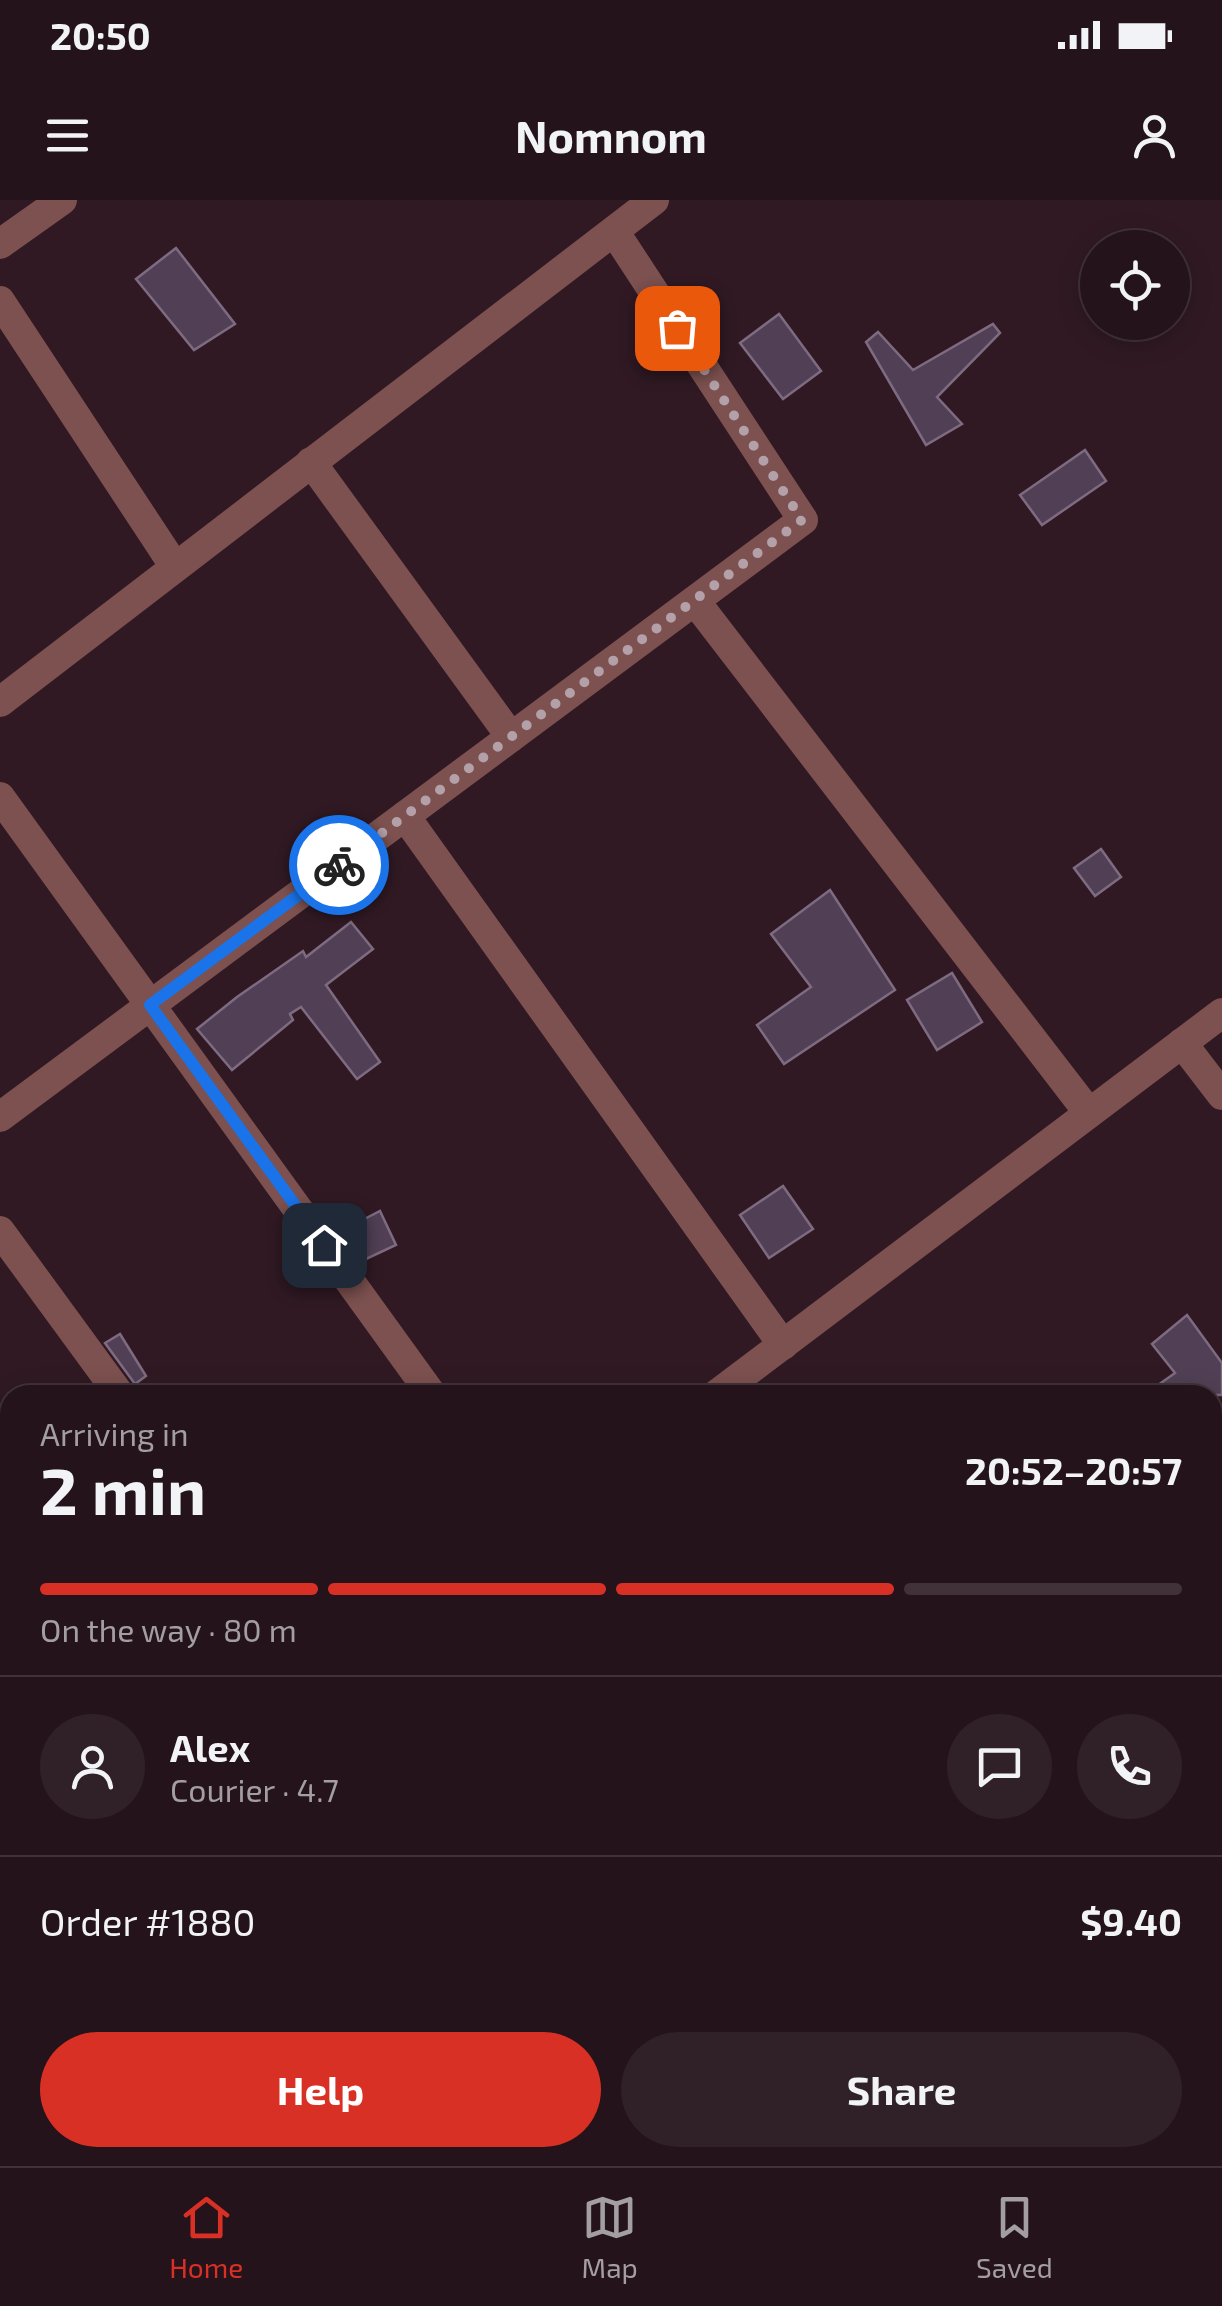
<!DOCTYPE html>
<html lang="en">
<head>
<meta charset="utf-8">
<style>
  body { margin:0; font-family:"Exo 2",sans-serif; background:#302027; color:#f1f3f6; height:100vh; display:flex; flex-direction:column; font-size:38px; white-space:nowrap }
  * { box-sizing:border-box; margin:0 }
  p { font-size:32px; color:#a39ea2 }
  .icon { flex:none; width:55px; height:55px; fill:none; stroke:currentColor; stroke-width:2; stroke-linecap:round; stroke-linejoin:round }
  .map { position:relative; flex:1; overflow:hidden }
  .side { position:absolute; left:0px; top:1185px; width:1222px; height:782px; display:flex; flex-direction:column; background:#24131a; border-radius:30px 30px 0 0; box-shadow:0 5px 25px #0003,0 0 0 2px #413239 }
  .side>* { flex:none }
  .fabs { position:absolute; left:1080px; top:30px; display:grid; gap:20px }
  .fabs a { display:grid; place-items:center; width:110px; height:110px; border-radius:50%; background:#24131a; box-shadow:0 5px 25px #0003,0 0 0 2px #413239; font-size:50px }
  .pin { position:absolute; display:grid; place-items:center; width:85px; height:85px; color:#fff; margin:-42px; border-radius:20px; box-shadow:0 5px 15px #0006 }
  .courier { position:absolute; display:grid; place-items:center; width:100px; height:100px; margin:-50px; border:8px solid #1a73e8; border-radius:50%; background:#fff; color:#222; box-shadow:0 2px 12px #0007 }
  .headline em { font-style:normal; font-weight:700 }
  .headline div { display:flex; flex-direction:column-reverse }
  .headline { display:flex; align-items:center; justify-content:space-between; height:170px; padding:0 40px }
  h1 { font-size:65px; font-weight:700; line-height:75px }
  .bar { display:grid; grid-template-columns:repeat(4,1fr); gap:15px 10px; align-content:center; height:120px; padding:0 40px }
  .bar i { height:12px; border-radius:8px; background:#413239 }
  .bar .current { background:#d93025 }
  .bar p { grid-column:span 4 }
  .line { display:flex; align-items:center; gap:25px; padding:0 40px; border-top:2px solid #413239 }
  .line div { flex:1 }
  .round { display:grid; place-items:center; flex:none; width:105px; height:105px; border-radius:52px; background:#302027 }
  .action { display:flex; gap:20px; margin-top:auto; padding:20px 40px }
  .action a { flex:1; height:115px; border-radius:60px; background:#d93025; color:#fff; font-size:40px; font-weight:700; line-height:115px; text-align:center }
  .action a+a { background:#302027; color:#f1f3f6 }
  .status { display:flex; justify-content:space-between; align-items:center; height:70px; padding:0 50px; background:#24131a; direction:ltr }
  .status svg { height:28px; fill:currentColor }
  header { display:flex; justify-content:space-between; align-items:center; height:130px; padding:0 40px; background:#24131a; font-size:45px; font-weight:700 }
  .dock { display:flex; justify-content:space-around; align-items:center; height:140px; border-top:2px solid #413239; background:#24131a; font-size:28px; color:#a39ea2 }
  .dock a { display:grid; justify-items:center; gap:5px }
  .dock .current { color:#d93025 }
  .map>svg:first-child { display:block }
  .building { fill:#514055; stroke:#7e6b81; stroke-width:2.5 }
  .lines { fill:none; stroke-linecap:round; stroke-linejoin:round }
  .street { stroke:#7c514f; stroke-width:30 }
  .done { stroke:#b3a0a8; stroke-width:10; stroke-dasharray:0 18 }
  .route { stroke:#1a73e8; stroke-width:12 }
</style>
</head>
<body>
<div class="status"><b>20:50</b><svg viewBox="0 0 49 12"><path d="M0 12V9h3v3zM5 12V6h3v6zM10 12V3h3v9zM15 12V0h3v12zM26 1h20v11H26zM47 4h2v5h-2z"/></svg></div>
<header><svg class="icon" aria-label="menu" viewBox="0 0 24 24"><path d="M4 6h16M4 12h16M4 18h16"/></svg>Nomnom<svg class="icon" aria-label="person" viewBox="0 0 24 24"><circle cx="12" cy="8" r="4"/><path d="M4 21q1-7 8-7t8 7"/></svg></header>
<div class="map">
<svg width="1222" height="1966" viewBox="0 0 1222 1966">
  <rect width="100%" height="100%" fill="#301923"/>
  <g class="building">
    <polygon points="176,48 235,124 194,150 136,79"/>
    <polygon points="779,114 821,171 783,199 740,143"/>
    <polygon points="993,124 1000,133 937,197 962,224 926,245 866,142 878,132 913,170"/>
    <polygon points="1085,250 1106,281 1042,325 1020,295"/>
    <polygon points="1101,649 1121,677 1095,696 1074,668"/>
    <polygon points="830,690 895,790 784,864 757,825 811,787 771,734"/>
    <polygon points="351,722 373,749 326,785 380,862 357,879 301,807 290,814 293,820 232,870 197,829 237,797 303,751 306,757"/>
    <polygon points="952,773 982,822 937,850 907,800"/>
    <polygon points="783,986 813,1029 769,1058 740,1015"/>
    <polygon points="380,1011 396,1045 366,1059 351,1026"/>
    <polygon points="1187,1115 1222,1163 1222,1195 1144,1195 1175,1173 1152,1144"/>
    <polygon points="120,1134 146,1176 135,1184 105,1143"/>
  </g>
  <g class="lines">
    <g class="street">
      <polyline points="0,44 62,0"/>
      <polyline points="0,101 175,367"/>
      <polyline points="311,262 511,537"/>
      <polyline points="695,401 1089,913"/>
      <polyline points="0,502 654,0"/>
      <polyline points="0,597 432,1195"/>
      <polyline points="405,616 783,1145"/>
      <polyline points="1182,843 1222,895"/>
      <polyline points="0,917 803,320 614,31"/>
      <polyline points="0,1031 120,1195"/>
      <polyline points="716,1195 1222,813"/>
      <polyline points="0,1283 10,1276"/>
      <polyline points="1212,1344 1222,1338"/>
      <polyline points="0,1736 10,1728"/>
      <polyline points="972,1958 979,1966"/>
      <polyline points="308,1966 318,1958"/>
      <polyline points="824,1966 835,1958"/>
    </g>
  </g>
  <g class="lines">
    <polyline class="done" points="339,665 802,320 677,128"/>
    <polyline class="route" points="324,1045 150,805 339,665"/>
  </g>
</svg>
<div class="fabs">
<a><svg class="icon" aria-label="locate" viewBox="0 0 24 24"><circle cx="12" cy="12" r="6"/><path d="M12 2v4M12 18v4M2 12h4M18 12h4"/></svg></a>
</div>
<div class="pin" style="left:677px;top:128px;background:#ea580c"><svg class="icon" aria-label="bag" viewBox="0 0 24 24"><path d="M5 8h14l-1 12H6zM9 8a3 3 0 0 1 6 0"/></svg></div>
<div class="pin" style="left:324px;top:1045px;background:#1f2937"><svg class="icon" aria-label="home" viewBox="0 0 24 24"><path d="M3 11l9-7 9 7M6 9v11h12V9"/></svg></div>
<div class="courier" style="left:339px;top:665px"><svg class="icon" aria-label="bike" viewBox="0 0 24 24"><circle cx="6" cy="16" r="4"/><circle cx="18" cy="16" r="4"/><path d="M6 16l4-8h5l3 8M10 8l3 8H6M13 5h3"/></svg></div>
<section class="side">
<div class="headline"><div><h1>2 min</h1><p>Arriving in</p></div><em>20:52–20:57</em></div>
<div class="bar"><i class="current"></i><i class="current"></i><i class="current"></i><i></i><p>On the way · 80 m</p></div>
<div class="line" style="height:180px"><a class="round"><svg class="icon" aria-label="person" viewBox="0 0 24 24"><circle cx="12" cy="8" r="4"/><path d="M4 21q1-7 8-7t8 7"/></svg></a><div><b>Alex</b><p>Courier · 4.7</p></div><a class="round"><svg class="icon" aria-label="chat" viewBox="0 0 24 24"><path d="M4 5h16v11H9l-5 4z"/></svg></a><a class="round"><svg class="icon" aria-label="phone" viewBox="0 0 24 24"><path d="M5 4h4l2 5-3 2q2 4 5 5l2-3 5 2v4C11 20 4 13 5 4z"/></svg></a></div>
<div class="line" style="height:130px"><div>Order #1880</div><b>$9.40</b></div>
<div class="action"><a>Help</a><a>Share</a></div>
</section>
</div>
<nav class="dock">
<a class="current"><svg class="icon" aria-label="home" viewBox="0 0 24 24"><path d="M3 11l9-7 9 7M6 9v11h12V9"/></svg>Home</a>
<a><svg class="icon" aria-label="map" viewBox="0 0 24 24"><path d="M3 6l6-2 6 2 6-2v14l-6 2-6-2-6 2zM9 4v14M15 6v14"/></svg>Map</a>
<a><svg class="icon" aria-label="saved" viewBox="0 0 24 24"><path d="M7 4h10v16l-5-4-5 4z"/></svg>Saved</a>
</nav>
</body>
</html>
